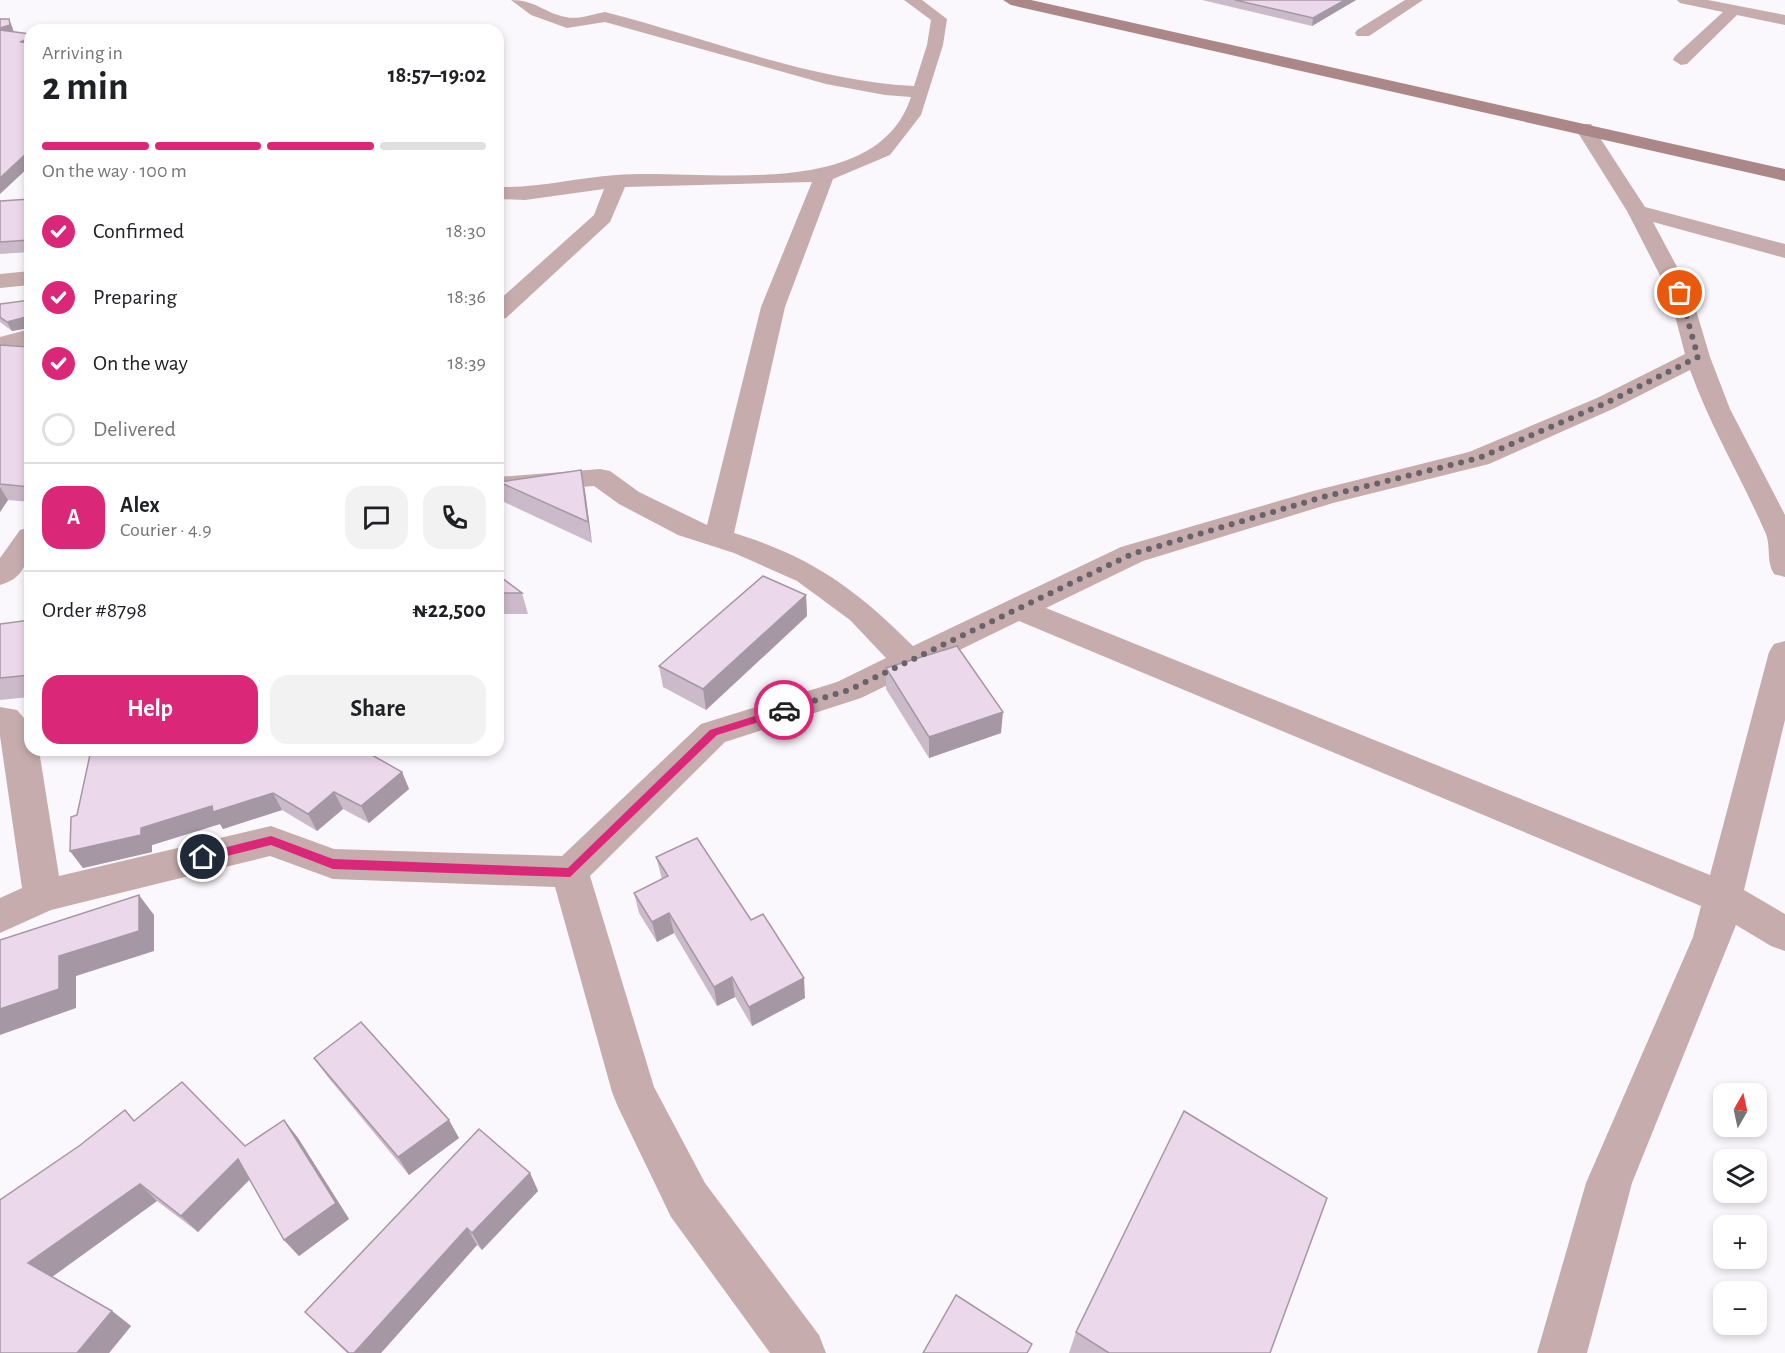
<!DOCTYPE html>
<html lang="en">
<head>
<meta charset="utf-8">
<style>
  body { margin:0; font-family:"Alegreya Sans",sans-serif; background:#f2f2f2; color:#202124; height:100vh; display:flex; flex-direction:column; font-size:22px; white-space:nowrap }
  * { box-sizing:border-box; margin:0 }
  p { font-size:20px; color:#757577 }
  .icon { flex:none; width:33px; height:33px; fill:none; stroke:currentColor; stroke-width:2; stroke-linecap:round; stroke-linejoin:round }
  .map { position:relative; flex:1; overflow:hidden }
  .side { position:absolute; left:24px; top:24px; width:480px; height:732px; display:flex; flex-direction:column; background:#fff; border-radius:18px; box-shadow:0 3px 9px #0003 }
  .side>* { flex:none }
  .needle { width:39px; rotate:9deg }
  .fabs { position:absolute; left:1713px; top:1083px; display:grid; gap:12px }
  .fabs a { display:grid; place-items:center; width:54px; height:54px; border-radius:12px; background:#fff; box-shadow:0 3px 9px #0003; font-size:30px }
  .pin { position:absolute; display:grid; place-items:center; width:51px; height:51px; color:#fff; margin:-26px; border:3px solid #fff; border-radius:50%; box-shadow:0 2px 6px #0007 }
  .courier { position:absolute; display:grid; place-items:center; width:60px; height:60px; margin:-30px; border:4px solid #db2777; border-radius:50%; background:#fff; color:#222; box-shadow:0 2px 8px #0007 }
  .summary em { font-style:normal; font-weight:700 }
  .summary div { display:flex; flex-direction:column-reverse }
  .summary { display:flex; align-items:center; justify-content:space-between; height:102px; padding:0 18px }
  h1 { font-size:39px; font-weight:700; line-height:45px }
  .bar { display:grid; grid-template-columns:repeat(4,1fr); gap:9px 6px; align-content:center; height:72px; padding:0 18px }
  .bar i { height:8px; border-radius:4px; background:#e0e0e0 }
  .bar .current { background:#db2777 }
  .bar p { grid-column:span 4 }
  .line { display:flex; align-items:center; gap:15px; padding:0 18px; border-top:2px solid #e0e0e0 }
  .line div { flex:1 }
  .round { display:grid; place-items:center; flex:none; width:63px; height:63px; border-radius:18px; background:#f2f2f2 }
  ol { padding:0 18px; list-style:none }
  li { display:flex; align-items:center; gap:18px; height:66px }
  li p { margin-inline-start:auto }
  li .icon { padding:6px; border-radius:50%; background:#db2777; color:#fff; stroke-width:4 }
  li:last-child { color:#757577 }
  li i { width:33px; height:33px; border:3px solid #e0e0e0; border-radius:50% }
  .action { display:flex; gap:12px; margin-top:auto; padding:12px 18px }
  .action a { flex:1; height:69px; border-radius:18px; background:#db2777; color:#fff; font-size:24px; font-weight:700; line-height:69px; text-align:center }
  .action a+a { background:#f2f2f2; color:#202124 }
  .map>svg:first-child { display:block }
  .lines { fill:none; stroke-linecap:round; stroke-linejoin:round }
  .minor { fill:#c6acad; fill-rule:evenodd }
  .secondary { fill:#ac8787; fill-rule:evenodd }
  .wall { fill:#cbbaca }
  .shaded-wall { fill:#a597a4 }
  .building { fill:#ecd8eb; stroke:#a597a4; stroke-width:1.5 }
  .route { fill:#db2777 }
  .done { stroke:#676369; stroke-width:6; stroke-dasharray:0 10.8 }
</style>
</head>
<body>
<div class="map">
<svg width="1785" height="1353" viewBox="0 0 1785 1353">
  <rect width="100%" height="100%" fill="#fbf8fd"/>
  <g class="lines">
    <g class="minor">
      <path d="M511,0C536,0 544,13 566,17C577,20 594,14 605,12C707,38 808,80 914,86L927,45L931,20L904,0H922L947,19L943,45L921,115L890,155L833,179L785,307L734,533C812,557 856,589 913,646L1121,547L1313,491L1469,452L1597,398L1685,354L1669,293L1627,211L1575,128L1577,124H1591L1645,207L1785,244V258L1653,222L1691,293L1710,357L1730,409L1785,515V577L1774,574C1766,562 1771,547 1766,534C1742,479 1711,428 1690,370L1615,408L1489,464L1333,503L1143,561L1046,608L1710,875L1769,652L1774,644L1785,641V720L1744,890L1785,914V951L1771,946L1736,925L1632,1183L1587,1353H1537L1586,1183L1693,937L1701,906L1019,621L861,698L725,742L590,876L654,1087L705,1183L819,1335L826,1353H770L671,1217L618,1107L612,1092L555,887L333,879L270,856L51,910L0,933V898L22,888L0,736V707L17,710L30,725V750H39L59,876L271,826L334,849L562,856L701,724L837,682L886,658L850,620L797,581L734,553L678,535L619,504L594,486L498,493V477L600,469L610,471L639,492L707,525L761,307L812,182L625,187L610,222L506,318L498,320V301L594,215L604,189L525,200L498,199V187C538,188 576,178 616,175C703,168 876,204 911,97L885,95L826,84L605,22L567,28L531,15Z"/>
      <polygon points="1405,0 1423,0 1369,36 1357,36 1355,33 1357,30"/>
      <polygon points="1677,0 1708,0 1785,15 1785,25 1737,15 1687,64 1681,65 1673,60 1675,56 1723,12 1680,3"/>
      <polygon points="30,271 30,285 0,288 0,274"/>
      <polygon points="30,329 30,344 0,352 0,337"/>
      <path d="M30,527C30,553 29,577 0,585V558L20,530Z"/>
    </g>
    <polygon class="secondary" points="1003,0 1031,0 1785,169 1785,181 1011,5"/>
  </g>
  <g class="wall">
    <polygon points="1202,0 1356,0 1312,26"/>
    <polygon points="30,199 30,252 0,254 0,201"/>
    <polygon points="30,300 30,344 26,336 26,328 12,331 0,322 0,304"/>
    <polygon points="0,345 30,347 30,502 8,500 0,512"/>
    <polygon points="581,470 585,491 592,543 504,502 499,482"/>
    <polygon points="498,575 522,593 528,614 498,614"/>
    <polygon points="806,595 807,616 706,710 663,687 659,666"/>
    <polygon points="30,620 30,697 0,700 0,624"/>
    <polygon points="886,668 1001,733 929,758 886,689"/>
    <polygon points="402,772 409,789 369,823 343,809 317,831 282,810 223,829 220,824 152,845 152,852 83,868 70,851 77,815"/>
    <polygon points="656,857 751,920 805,998 752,1026 735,997 717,1006 674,933 657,942 639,913 634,893 662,879"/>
    <polygon points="314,1058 459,1138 409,1175 327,1076"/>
    <polygon points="135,1120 245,1146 284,1120 298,1138 349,1219 299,1256 284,1240 250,1179 198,1232 157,1201 52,1277 112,1311 131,1326 109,1353 0,1353"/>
    <polygon points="530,1173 538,1191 482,1250 477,1245 381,1353 347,1353 305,1312"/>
    <polygon points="1076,1332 1270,1353 1069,1353"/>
  </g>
  <g class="shaded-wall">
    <polygon points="1345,0 1356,0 1312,26 1313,18"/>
    <polygon points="9,19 13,29 14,34 0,39 0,28"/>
    <polygon points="30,38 30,50 20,42"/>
    <polygon points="30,150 30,166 0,194 0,178"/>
    <polygon points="26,317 30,328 12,331 7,322"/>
    <polygon points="581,470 585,491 592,543 588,522"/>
    <polygon points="0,487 8,500 0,512"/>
    <polygon points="806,595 807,616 706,710 703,689"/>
    <polygon points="1003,712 1001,733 929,758 929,737"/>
    <polygon points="402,772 409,789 369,823 361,806"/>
    <polygon points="334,792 343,809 317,831 308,814"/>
    <polygon points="273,793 282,810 223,829 220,824 152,845 152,852 83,868 70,851 212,806"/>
    <polygon points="139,895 154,915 154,951 76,976 76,1008 0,1035 0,1009 59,956"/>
    <polygon points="669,913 674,933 657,942 652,922"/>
    <polygon points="732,977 735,997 717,1006 714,987"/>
    <polygon points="804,978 805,998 752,1026 749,1007"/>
    <polygon points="284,1120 298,1138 349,1219 299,1256 284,1240"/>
    <polygon points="449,1120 459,1138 409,1175 398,1157"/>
    <polygon points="238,1159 253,1176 198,1232 181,1216"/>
    <polygon points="530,1173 538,1191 482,1250 472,1233"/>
    <polygon points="140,1184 157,1201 49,1279 28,1263"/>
    <polygon points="467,1228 477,1245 381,1353 354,1353"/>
    <polygon points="112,1311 131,1326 109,1353 77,1353"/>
  </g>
  <g class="building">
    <polygon points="1235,0 1345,0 1313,18"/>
    <polygon points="0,19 9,19 10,25 0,28"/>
    <polygon points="0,30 30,34 30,38 20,42 30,43 30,150 0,178"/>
    <polygon points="30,199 30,240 0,242 0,201"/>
    <polygon points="30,300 30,339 26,336 26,317 7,322 0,317 0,304"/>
    <polygon points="0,345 30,347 30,487 0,484"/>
    <polygon points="581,470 588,522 499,482"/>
    <polygon points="498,575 522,593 498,593"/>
    <polygon points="763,576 806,595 703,689 659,666"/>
    <polygon points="30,620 30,675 0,678 0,624"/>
    <polygon points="957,646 1003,712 929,737 886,668"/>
    <polygon points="91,750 363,750 402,772 361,806 334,792 308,814 273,793 213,812 212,806 141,828 141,835 70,851 71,817 77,815"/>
    <polygon points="697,838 751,920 763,914 804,978 749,1007 732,977 714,987 669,913 652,922 634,893 668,876 656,857"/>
    <polygon points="139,895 139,931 59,956 59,989 0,1009 0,940"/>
    <polygon points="361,1022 449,1120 398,1157 314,1058"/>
    <polygon points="182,1082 245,1146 284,1120 336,1203 284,1240 238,1159 181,1216 140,1184 28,1263 112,1311 77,1353 0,1353 0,1200 79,1146 125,1110 134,1121"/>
    <polygon points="1184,1111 1327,1198 1270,1353 1109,1353 1076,1332"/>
    <polygon points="479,1129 530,1173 472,1233 467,1228 354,1353 349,1353 305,1312"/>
    <polygon points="956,1295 1032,1344 1027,1353 923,1353"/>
  </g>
  <polygon class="route" points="784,707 789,710 788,713 717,735 570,877 333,869 271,845 203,862 197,857 203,853 271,836 333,859 568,868 710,730"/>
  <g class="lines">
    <polyline class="done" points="784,710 849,690 1132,554 1323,497 1479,458 1606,403 1698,357 1680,293"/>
  </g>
</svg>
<div class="fabs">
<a><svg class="needle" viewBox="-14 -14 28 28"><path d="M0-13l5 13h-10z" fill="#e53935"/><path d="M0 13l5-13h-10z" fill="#757577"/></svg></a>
<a><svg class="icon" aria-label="layers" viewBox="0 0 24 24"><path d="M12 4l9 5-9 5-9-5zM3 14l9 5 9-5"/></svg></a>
<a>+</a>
<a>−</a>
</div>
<div class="pin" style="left:1680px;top:293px;background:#ea580c"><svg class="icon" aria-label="bag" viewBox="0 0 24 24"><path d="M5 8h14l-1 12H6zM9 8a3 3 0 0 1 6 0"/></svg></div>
<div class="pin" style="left:203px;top:857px;background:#1f2937"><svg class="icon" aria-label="home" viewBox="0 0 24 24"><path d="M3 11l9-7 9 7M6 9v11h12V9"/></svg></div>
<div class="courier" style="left:784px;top:710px"><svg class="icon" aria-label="car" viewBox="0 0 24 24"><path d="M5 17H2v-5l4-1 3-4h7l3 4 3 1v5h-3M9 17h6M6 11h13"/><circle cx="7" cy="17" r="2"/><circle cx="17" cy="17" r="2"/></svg></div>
<section class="side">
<div class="summary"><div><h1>2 min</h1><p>Arriving in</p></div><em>18:57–19:02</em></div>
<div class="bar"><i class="current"></i><i class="current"></i><i class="current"></i><i></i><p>On the way · 100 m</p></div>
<ol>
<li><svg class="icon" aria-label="check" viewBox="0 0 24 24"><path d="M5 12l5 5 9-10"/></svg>Confirmed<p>18:30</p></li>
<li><svg class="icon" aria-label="check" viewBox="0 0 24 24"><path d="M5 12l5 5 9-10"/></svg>Preparing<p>18:36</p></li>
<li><svg class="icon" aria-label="check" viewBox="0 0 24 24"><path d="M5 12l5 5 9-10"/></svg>On the way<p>18:39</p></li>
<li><i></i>Delivered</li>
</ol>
<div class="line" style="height:108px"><b class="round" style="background:#db2777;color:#fff">A</b><div><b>Alex</b><p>Courier · 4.9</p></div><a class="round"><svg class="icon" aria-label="chat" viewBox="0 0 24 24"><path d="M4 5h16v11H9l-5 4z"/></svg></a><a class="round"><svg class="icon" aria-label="phone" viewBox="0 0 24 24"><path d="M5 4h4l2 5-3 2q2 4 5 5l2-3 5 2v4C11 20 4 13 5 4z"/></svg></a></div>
<div class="line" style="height:78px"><div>Order #8798</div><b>₦22,500</b></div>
<div class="action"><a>Help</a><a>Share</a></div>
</section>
</div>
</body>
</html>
